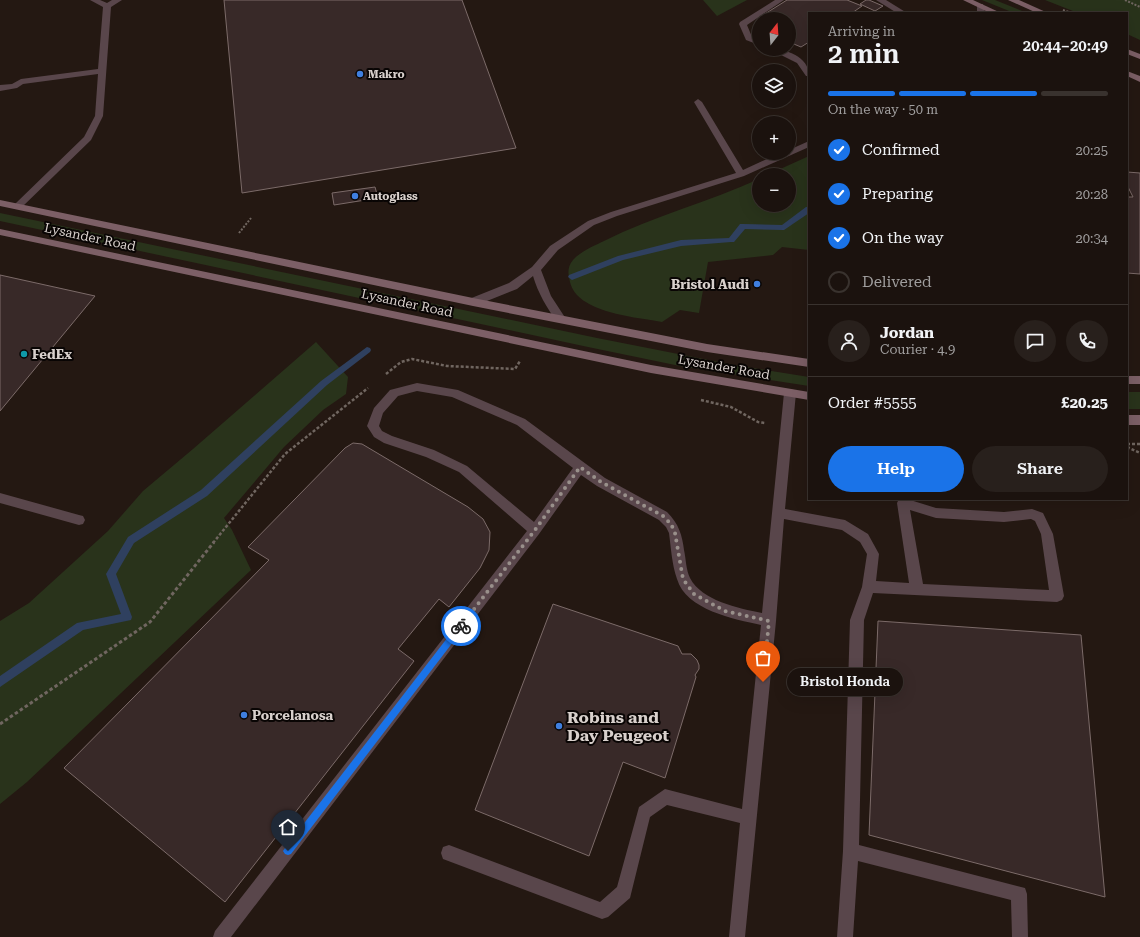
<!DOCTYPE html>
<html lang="en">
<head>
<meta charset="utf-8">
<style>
  body { margin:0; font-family:"Roboto Serif",serif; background:#28201c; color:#f1f3f6; height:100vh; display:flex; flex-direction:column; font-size:15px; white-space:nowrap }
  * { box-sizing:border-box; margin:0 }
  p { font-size:13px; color:#a09e9e }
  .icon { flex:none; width:22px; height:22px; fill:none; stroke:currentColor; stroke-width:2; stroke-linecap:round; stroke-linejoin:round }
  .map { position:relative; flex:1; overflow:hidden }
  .side { position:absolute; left:808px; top:12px; width:320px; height:488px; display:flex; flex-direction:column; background:#1b120e; border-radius:0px; box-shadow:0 4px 16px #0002,0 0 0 1px #39322e }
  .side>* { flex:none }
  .needle { width:26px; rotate:17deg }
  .buttons { position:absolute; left:752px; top:12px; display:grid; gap:8px }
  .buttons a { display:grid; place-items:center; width:44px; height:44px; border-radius:50%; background:#1b120e; box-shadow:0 4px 16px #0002,0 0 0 1px #39322e; font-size:20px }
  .pin { position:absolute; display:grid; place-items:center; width:34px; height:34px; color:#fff; margin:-41px -17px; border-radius:50% 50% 50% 0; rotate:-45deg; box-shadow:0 0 4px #0007 }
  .pin .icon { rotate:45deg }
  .courier { position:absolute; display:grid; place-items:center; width:40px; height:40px; margin:-20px; border:3px solid #1a73e8; border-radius:50%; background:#fff; color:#222; box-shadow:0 1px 5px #0007 }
  .bubble { position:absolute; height:28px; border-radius:14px; background:#1b120e; box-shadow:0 4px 16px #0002,0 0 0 1px #39322e; font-size:13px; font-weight:600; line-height:28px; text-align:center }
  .summary em { font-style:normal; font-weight:600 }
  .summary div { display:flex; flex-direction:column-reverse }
  .summary { display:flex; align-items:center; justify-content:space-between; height:68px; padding:0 20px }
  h1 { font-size:26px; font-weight:600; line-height:30px }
  .bar { display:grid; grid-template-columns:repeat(4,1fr); gap:6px 4px; align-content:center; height:48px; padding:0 20px }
  .bar i { height:5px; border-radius:3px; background:#39322e }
  .bar .current { background:#1a73e8 }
  .bar p { grid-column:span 4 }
  .line { display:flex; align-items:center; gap:10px; padding:0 20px; border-top:1px solid #39322e }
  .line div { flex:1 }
  .round { display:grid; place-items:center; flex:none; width:42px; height:42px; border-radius:21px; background:#28201c }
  ol { padding:0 20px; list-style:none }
  li { display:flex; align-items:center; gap:12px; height:44px }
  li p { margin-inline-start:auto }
  li .icon { padding:4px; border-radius:50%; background:#1a73e8; color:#fff; stroke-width:4 }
  li:last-child { color:#a09e9e }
  li i { width:22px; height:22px; border:2px solid #39322e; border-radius:50% }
  .cta { display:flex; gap:8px; margin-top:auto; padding:8px 20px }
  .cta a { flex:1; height:46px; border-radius:24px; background:#1a73e8; color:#fff; font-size:16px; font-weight:600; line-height:46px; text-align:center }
  .cta a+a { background:#28201c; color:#f1f3f6 }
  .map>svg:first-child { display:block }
  .green { fill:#29331b }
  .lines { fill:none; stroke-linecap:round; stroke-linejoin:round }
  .stream { fill:#2f405f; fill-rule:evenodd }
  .building { fill:#382928; stroke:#7c6b69 }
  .path-far2 { stroke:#706660; stroke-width:2; stroke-dasharray:2 1.5; stroke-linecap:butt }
  .path-far1 { stroke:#706660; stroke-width:2.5; stroke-dasharray:3 2; stroke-linecap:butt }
  .path { stroke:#706660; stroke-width:3; stroke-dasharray:3.5 2.5; stroke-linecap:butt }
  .lane { fill:#59464b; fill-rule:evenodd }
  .secondary { fill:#7c5f66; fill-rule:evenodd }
  .route { fill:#1a73e8 }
  .done { stroke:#99908b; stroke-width:4; stroke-dasharray:0 7.2 }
  .shop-dot { fill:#3f7fe0; stroke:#090504; stroke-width:1.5 }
  .culture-dot { fill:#0f9aa8; stroke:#090504; stroke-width:1.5 }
  .labels { text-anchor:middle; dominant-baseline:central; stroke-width:4; stroke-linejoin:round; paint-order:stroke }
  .far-poi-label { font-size:11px; font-weight:bold; fill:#d8d0cc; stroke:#090504; text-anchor:start }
  .street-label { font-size:13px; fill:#d8d0cc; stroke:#090504 }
  .poi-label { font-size:13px; font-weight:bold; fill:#d8d0cc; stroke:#090504; text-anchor:start }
  .near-poi-label { font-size:16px; font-weight:bold; fill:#d8d0cc; stroke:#090504; text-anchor:start }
</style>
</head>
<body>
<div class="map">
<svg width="1140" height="937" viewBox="0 0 1140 937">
  <rect width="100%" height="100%" fill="#241812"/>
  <g class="green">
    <polygon points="703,0 747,0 717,16"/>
    <polygon points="982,0 995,0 1027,13 1014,13"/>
    <polygon points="1045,0 1140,0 1140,40 1127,34 1127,13 1078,13"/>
    <path d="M809,156V250L782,247L773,255L708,262L699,313L680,310L662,322C636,317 577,313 570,282C568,274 567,267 573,260C581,251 594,246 604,241C654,216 708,202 759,179V205H789V175H767Z"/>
    <polygon points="0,213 597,338 734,365 809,377 809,386 680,366 588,347 0,221"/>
    <polygon points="316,342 348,377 346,394 323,410 284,447 224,518 232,530 251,570 27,782 0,804 0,621 29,603 108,531 143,491 193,449"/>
    <rect x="1127" y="392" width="13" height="17"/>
  </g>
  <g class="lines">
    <g class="stream">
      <polygon points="806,207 809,207 809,213 784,230 745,229 734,242 731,242 681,246 623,260 572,280 568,277 569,275 618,256 681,240 729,238 740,224 743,224 782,225"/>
      <polygon points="367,347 370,348 371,350 370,352 327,385 207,496 134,543 116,574 132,617 131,620 83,630 0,687 0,676 77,623 121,614 106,574 128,537 201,490 321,381"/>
    </g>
  </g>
  <g class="building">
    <polygon points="224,0 462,0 516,148 242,193"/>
    <polygon points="787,0 847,0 862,6 852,13 809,13 809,42 801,47 789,42 789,19 763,19 760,17"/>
    <polygon points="866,0 869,0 883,6 875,11 860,4"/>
    <polygon points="1127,172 1140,173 1140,274 1127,273 1127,197 1133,197 1127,185"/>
    <polygon points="375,187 378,198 334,205 332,193"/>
    <polygon points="0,275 95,296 0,411"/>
    <polygon points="353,443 362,444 468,507 483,519 490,532 489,550 480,568 449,607 439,599 398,649 414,661 225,902 64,768 269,560 248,547 345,448"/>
    <polygon points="553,604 678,646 682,654 691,654 697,660 699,665 699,669 695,675 696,677 665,778 623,762 589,856 475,810"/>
    <polygon points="878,621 1081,635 1105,897 869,835"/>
  </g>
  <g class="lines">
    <g class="path-far2">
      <polyline points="1125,0 1140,7"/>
      <polyline points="1063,10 1072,13"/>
      <polyline points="239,233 251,218"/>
    </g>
    <g class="path-far1">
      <polyline points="386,374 401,362 412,359 447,366 515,369 520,361"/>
      <polyline points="701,400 731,407 758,422 765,423"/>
      <polyline points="1127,444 1140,444"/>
      <polyline points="1127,447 1140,453"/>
      <polyline points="213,543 285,454 368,388"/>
    </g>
    <polyline class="path" points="0,724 150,622 214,542"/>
    <g class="lane">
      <polygon points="90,0 100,0 107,3 112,0 122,0 111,7 103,116 91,140 21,208 15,208 13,206 15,204 84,137 95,116 98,74 23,84 17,88 0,91 0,85 12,84 21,79 98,69 103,7"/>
      <polygon points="775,0 784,0 747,25 752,37 759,40 759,45 746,40 739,24 740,22"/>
      <polygon points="876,0 886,0 907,13 897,13"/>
      <polygon points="977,4 983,4 985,13 977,13"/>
      <path d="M769,49C786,49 809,56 809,76H806L797,63Z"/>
      <path d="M698,99L702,102L743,170L780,153H789V150L809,141V147L744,176L617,216L594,225L558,250L541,270L551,296L566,319L565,322H557C547,308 538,293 533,276L517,289L477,305H469L468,302L469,299L509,283L532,267L550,246L588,221L611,212L736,173L694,102Z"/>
      <path d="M417,383L458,390L525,419L605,478L667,512C679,524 682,535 684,550C686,559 686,570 690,578C702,601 738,608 762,613L784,393L786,390L790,389L794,390L796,393L785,509L845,520L868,534L879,554L876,581L909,583L897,503L899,499H907L936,508L1004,512L1032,509L1043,513L1053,534L1064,596L1062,600L1057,602L873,593L864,620L859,845L1025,888L1027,894L1028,937H1012L1011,900L858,861L853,937H837L843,851L850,620L862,587L867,554L860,542L842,530L784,519L776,621L745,937H729L740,823L667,805L650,817L630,898L608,917L602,919L443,859L441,853L443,847L449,845L600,902L617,887L639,807L665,789L742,809L761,625C734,619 686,610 677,579C672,565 671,548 669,533L666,527L659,520L597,486L581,475L539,534L231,937H213L215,931L527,531L459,472L426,457L384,443L374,437L367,426L374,408L390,390ZM417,391L452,397L517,425L573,468L534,522L467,466L434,450L392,436L382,431L379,426L383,413L398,396ZM910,510L936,518L1004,522L1031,519L1035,521L1041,534L1049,590L923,584Z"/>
      <polygon points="0,493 79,515 83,516 85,520 83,524 79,525 0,503"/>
    </g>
    <g class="secondary">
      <polygon points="963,0 973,0 1001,13 990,13"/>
      <polygon points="1008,0 1019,0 1048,13 1037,13"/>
      <polygon points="1127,49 1140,54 1140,59 1127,54"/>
      <polygon points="1127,71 1140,76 1140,82 1127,76"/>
      <polygon points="0,200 473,298 707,344 809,359 809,367 707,352 473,306 0,206"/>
      <polygon points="0,229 651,365 809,392 809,400 651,373 0,235"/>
      <rect x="1127" y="376" width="13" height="8"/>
      <rect x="1127" y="415" width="13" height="10"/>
    </g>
  </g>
  <polygon class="route" points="461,623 464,626 463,629 291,854 288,855 285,854 283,851 285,848 458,624"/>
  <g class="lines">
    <polyline class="done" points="461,626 535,530 580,467 601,482 663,516 671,524 675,533 683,579 694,594 725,611 769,621 763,682"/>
  </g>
  <g class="shop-dot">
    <circle cx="360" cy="74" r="4"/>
    <circle cx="355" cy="196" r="4"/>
    <circle cx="757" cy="284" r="4"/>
    <circle cx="244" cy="715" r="4"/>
    <circle cx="559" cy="726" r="4"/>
  </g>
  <circle class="culture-dot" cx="24" cy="354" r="4"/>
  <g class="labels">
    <g class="far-poi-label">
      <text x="368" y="74">Makro</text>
      <text x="363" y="196">Autoglass</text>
    </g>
    <g class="street-label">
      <text transform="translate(90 237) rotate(12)">Lysander Road</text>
      <text transform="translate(407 303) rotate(12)">Lysander Road</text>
      <text transform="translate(724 367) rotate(10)">Lysander Road</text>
    </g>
    <g class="poi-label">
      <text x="749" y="284" text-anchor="end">Bristol Audi</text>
      <text x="32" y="354">FedEx</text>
      <text x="252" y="715">Porcelanosa</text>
    </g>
    <g class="near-poi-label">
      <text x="567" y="717">Robins and<tspan x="567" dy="18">Day Peugeot</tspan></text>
    </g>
  </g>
</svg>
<div class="buttons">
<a><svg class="needle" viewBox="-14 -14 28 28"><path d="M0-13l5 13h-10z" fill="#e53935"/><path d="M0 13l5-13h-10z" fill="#a09e9e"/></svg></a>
<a><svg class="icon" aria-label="layers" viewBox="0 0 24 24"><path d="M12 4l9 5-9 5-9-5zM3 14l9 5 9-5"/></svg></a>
<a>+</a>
<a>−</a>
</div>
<div class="pin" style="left:763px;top:682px;background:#ea580c"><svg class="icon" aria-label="bag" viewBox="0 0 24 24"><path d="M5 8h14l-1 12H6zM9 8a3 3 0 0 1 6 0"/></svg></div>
<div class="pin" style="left:288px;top:851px;background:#1f2937"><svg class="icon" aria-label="home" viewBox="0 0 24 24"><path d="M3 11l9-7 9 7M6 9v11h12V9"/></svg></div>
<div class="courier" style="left:461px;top:626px"><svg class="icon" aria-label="bike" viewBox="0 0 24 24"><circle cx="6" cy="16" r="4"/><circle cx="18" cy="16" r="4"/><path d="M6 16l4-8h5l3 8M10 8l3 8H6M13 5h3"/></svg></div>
<div class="bubble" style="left:787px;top:668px;width:116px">Bristol Honda</div>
<section class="side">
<div class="summary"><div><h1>2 min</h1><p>Arriving in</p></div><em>20:44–20:49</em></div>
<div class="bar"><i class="current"></i><i class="current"></i><i class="current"></i><i></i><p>On the way · 50 m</p></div>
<ol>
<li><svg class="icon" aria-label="check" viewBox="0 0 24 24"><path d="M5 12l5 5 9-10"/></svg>Confirmed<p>20:25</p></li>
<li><svg class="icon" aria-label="check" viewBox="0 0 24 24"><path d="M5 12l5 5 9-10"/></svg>Preparing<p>20:28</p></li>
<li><svg class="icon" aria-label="check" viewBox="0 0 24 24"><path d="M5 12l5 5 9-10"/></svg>On the way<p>20:34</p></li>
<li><i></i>Delivered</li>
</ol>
<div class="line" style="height:72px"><a class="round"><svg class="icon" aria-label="person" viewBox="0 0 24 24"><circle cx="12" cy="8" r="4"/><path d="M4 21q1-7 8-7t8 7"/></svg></a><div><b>Jordan</b><p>Courier · 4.9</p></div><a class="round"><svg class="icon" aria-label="chat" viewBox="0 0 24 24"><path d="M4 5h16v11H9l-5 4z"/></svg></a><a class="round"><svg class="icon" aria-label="phone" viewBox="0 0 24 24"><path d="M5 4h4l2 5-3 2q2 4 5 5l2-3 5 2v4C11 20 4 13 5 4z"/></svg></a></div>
<div class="line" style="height:52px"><div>Order #5555</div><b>£20.25</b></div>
<div class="cta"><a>Help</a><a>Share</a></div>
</section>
</div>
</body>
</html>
